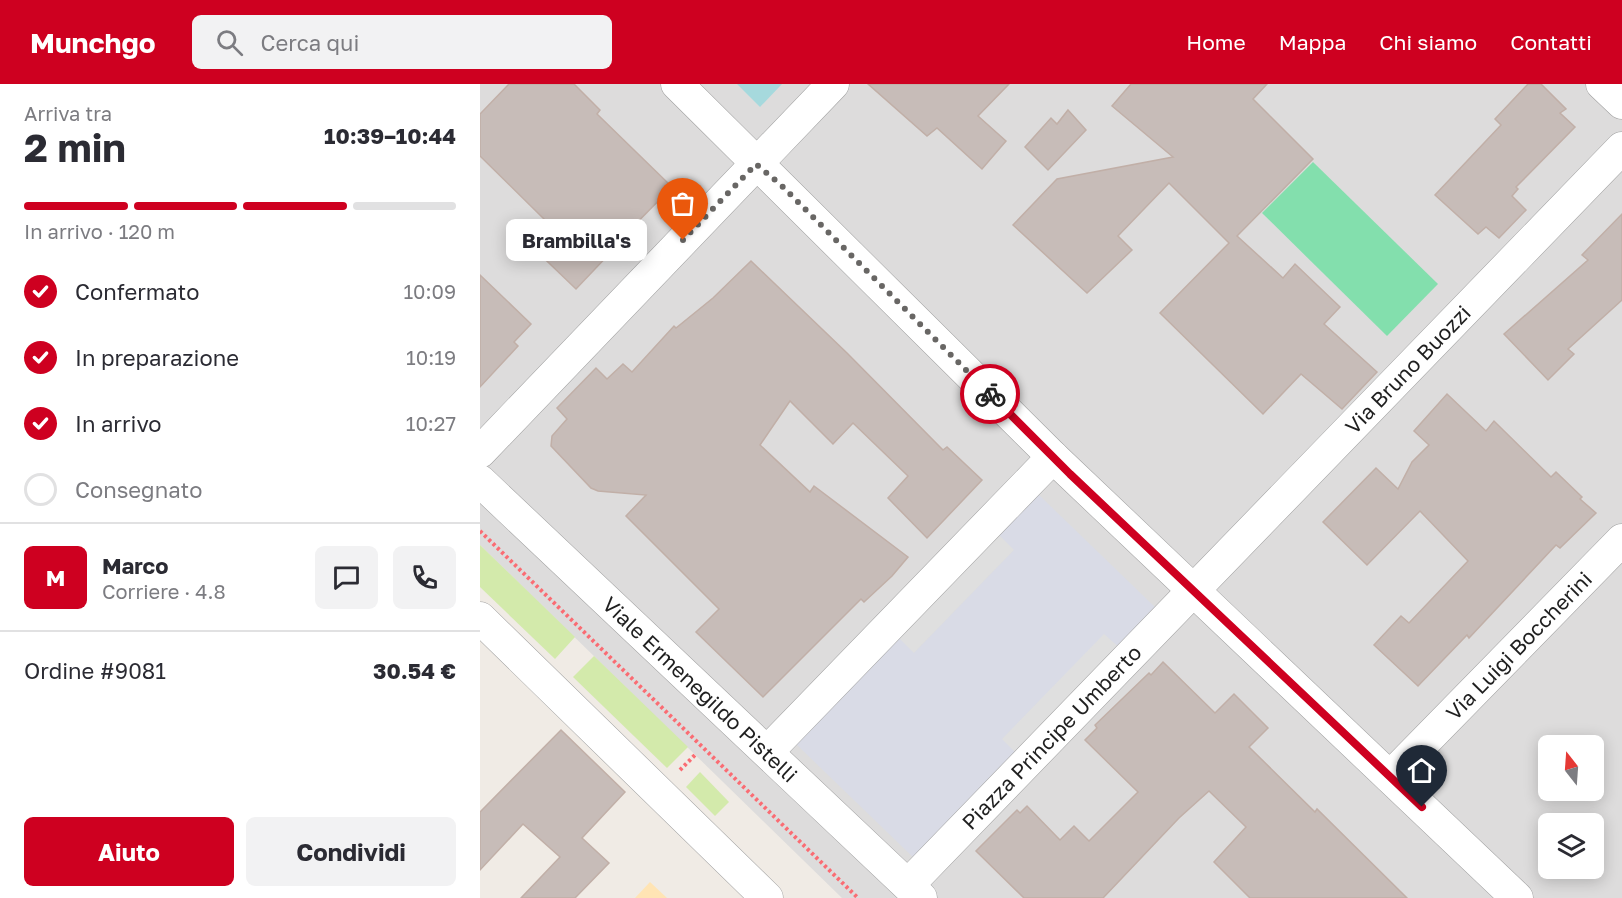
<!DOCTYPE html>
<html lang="it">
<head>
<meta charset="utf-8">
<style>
  body { margin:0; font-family:"Golos Text",sans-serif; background:#f2f2f3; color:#2b2b33; height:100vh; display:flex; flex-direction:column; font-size:22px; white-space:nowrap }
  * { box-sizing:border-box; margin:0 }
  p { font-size:20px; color:#7c7c81 }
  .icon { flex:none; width:33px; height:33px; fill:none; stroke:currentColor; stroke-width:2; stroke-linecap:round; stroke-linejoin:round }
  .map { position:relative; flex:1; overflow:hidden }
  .details { display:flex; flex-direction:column; background:#fff; width:480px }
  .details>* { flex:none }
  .needle { width:39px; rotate:343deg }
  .controls { position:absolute; left:1058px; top:651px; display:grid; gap:12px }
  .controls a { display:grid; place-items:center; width:66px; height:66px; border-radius:9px; background:#fff; box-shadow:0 3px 15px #0003; font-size:30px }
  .pin { position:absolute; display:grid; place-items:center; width:51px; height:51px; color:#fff; margin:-62px -26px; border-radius:50% 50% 50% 0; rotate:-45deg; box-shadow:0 0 6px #0007 }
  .pin .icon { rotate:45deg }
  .courier { position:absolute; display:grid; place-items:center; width:60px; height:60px; margin:-30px; border:4px solid #ce0020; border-radius:50%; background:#fff; color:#222; box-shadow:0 2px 8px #0007 }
  .bubble { position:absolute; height:42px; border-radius:9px; background:#fff; box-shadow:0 3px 15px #0003; font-size:20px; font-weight:700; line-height:42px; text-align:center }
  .headline em { font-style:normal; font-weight:700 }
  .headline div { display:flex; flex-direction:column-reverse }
  .headline { display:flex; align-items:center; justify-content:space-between; height:102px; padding:0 24px }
  h1 { font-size:39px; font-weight:700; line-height:45px }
  .bar { display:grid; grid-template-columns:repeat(4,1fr); gap:9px 6px; align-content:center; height:72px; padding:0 24px }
  .bar i { height:8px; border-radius:4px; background:#e1e1e2 }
  .bar .on { background:#ce0020 }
  .bar p { grid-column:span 4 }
  .line { display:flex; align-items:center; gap:15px; padding:0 24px; border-top:2px solid #e1e1e2 }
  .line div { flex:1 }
  .round { display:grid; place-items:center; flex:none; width:63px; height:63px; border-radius:9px; background:#f2f2f3 }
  ol { padding:0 24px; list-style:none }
  li { display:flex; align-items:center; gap:18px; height:66px }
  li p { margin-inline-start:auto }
  li .icon { padding:6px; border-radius:50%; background:#ce0020; color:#fff; stroke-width:4 }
  li:last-child { color:#7c7c81 }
  li i { width:33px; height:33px; border:3px solid #e1e1e2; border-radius:50% }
  .primary-button { display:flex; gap:12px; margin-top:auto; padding:12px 24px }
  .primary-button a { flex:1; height:69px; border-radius:9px; background:#ce0020; color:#fff; font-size:24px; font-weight:700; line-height:69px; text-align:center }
  .primary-button a+a { background:#f2f2f3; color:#2b2b33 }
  header { display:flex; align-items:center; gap:36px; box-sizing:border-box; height:84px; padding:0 30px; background:#ce0020; color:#fff }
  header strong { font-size:28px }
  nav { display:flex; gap:33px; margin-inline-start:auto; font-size:21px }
  .search { width:420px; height:54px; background:#f2f2f3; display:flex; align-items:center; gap:15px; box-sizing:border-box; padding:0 21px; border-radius:9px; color:#7c7c81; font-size:22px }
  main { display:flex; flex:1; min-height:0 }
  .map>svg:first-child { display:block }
  .residential { fill:#dddcdc; fill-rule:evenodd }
  .grass { fill:#d3eaab }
  .sand { fill:#ffe4b4 }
  .pitch { fill:#83dfad }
  .parking { fill:#dfdfdf }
  .plaza { fill:#d9dbe6 }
  .water { fill:#a6d9dd }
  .building { fill:#c7bcb8; stroke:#c1afa7; stroke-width:1.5 }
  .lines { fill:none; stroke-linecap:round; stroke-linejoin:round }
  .minor-casing { stroke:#a0a0a0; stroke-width:33 }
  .path { stroke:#fa6c73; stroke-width:4; stroke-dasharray:3 3; stroke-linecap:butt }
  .minor { stroke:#fff; stroke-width:32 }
  .done { stroke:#686664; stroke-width:6; stroke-dasharray:0 10.8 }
  .route { stroke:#ce0020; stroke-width:8 }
  .labels { text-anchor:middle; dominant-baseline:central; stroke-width:6; stroke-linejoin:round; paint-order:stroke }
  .street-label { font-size:21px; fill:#1f1f1f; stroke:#fff }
</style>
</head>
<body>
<header>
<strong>Munchgo</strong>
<div class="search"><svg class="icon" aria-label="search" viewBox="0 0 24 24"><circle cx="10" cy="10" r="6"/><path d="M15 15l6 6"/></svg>Cerca qui</div>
<nav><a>Home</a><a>Mappa</a><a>Chi siamo</a><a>Contatti</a></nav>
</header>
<main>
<section class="details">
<div class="headline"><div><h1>2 min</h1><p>Arriva tra</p></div><em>10:39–10:44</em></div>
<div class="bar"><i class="on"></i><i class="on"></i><i class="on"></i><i></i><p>In arrivo · 120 m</p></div>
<ol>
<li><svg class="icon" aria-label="check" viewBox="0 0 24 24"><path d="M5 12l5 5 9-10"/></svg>Confermato<p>10:09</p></li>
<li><svg class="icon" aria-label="check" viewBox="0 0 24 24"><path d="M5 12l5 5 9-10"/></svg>In preparazione<p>10:19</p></li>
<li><svg class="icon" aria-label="check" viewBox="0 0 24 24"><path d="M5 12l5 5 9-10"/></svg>In arrivo<p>10:27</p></li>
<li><i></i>Consegnato</li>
</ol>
<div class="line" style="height:108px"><b class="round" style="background:#ce0020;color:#fff">M</b><div><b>Marco</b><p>Corriere · 4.8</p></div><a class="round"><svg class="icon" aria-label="chat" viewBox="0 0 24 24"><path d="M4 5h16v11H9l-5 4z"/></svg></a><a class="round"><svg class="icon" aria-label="phone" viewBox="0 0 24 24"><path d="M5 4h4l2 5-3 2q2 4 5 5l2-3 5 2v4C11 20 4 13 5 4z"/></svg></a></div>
<div class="line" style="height:78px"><div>Ordine #9081</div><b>30.54 €</b></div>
<div class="primary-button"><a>Aiuto</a><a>Condividi</a></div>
</section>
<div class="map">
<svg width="1142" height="814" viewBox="0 0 1142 814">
  <rect width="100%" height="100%" fill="#f0ebe5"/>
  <path class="residential" d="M0,0H1142V814H362L0,461ZM1068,662H1113V706H1068ZM1068,740H1113V784H1068Z"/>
  <g class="grass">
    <polygon points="0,461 95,553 75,575 0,503"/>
    <polygon points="114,572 208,663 187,684 93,593"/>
    <polygon points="220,688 249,718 235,732 206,703"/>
  </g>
  <polygon class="sand" points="170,798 187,814 155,814"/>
  <polygon class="pitch" points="833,78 958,200 907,252 782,129"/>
  <g class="parking">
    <polygon points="518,450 534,466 434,569 419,554"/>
    <polygon points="624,549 641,565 539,672 522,655"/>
  </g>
  <polygon class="plaza" points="558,410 679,527 641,565 624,550 522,655 539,672 437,777 316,660 419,554 434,569 534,466 518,450"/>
  <polygon class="water" points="257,0 302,0 280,23"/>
  <g class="building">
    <polygon points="29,0 94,0 120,26 117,30 192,103 132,164 133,166 96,205 45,156 64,135 0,72 0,30"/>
    <polygon points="388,0 529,0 498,32 526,57 502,85 457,44 447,52"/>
    <polygon points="651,0 787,0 773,15 833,75 757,152 803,194 815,180 860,223 844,240 897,288 862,325 821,290 783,330 680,229 749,159 689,99 638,152 652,166 607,209 533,141 577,95 693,73 632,22"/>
    <polygon points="1048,0 1061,0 1086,25 1080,29 1095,43 1036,103 1038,105 1032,112 1046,126 1019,154 1006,143 998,150 955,111 1021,41 1015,35"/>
    <polygon points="588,26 606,46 568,86 545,63 571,34 577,40"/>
    <polygon points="1142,130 1142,216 1088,265 1094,270 1068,296 1024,250 1108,176 1102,171"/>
    <polygon points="271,177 367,269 463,366 467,363 502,396 447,454 408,414 428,392 373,339 353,360 310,317 280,361 330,408 334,402 428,473 412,492 384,518 381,515 283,613 216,548 239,525 146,432 166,411 118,407 111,404 71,362 72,352 87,335 77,324 116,284 127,295 143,280 152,288 194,242 196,244 233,214"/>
    <polygon points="0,191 51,240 34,258 38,262 0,303"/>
    <polygon points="967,310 1006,347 1014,337 1071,393 1076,388 1102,413 1100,415 1116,429 1080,464 1076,461 989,554 987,551 938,602 894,561 921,532 929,539 988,477 940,427 887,481 843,438 896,384 918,405 932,378 949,361 934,347"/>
    <polygon points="683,578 735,629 754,610 788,644 769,663 835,728 837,725 927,814 770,814 734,778 766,743 729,707 699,734 623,814 544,814 496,767 537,726 540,729 547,722 580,756 594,742 609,757 658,708 605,656 617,644 615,641 669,589 671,591"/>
    <polygon points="81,646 145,708 102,754 129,779 95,814 41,814 80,773 43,740 0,786 0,728"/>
  </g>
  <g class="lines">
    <defs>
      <g id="minor">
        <polyline points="197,0 573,373 1037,814"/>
        <polyline points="1122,0 1142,19"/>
        <polyline points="0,368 353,0"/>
        <path id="s1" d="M0,397L441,814"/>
        <polyline points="0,534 287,814"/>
        <polyline points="288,667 573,373"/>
        <path id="s2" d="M910,693L1142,456"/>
        <path id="s3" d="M428,801L1142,64"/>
      </g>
    </defs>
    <use href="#minor" class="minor-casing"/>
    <g class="path">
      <polyline points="0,447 378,814"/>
      <polyline points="200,686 215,671"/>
    </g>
    <use href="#minor" class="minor"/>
  </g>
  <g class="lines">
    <polyline class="done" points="203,156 276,80 301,101 510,310"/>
    <polyline class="route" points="510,310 590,390 942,723"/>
  </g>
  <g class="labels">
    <g class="street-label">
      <text stroke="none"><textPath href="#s3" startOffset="718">Via Bruno Buozzi</textPath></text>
      <text stroke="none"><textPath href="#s2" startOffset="184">Via Luigi Boccherini</textPath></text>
      <text stroke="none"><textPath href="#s1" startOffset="303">Viale Ermenegildo Pistelli</textPath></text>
      <text stroke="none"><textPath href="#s3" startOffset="206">Piazza Principe Umberto</textPath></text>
    </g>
  </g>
</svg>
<div class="controls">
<a><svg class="needle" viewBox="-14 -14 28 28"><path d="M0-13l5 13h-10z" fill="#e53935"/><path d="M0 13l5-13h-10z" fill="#7c7c81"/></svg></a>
<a><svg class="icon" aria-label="layers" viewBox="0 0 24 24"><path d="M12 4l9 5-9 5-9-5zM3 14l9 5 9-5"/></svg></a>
</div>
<div class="pin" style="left:203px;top:156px;background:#ea580c"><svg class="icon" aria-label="bag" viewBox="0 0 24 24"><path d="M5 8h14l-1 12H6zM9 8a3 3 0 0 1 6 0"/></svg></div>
<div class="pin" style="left:942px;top:723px;background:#1f2937"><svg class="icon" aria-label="home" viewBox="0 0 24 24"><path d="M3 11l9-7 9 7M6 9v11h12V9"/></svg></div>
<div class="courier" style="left:510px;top:310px"><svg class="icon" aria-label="bike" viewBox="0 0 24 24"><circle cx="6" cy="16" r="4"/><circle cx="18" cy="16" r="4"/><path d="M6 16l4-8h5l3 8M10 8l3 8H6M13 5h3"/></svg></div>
<div class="bubble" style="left:26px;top:135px;width:141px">Brambilla's</div>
</div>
</main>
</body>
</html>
